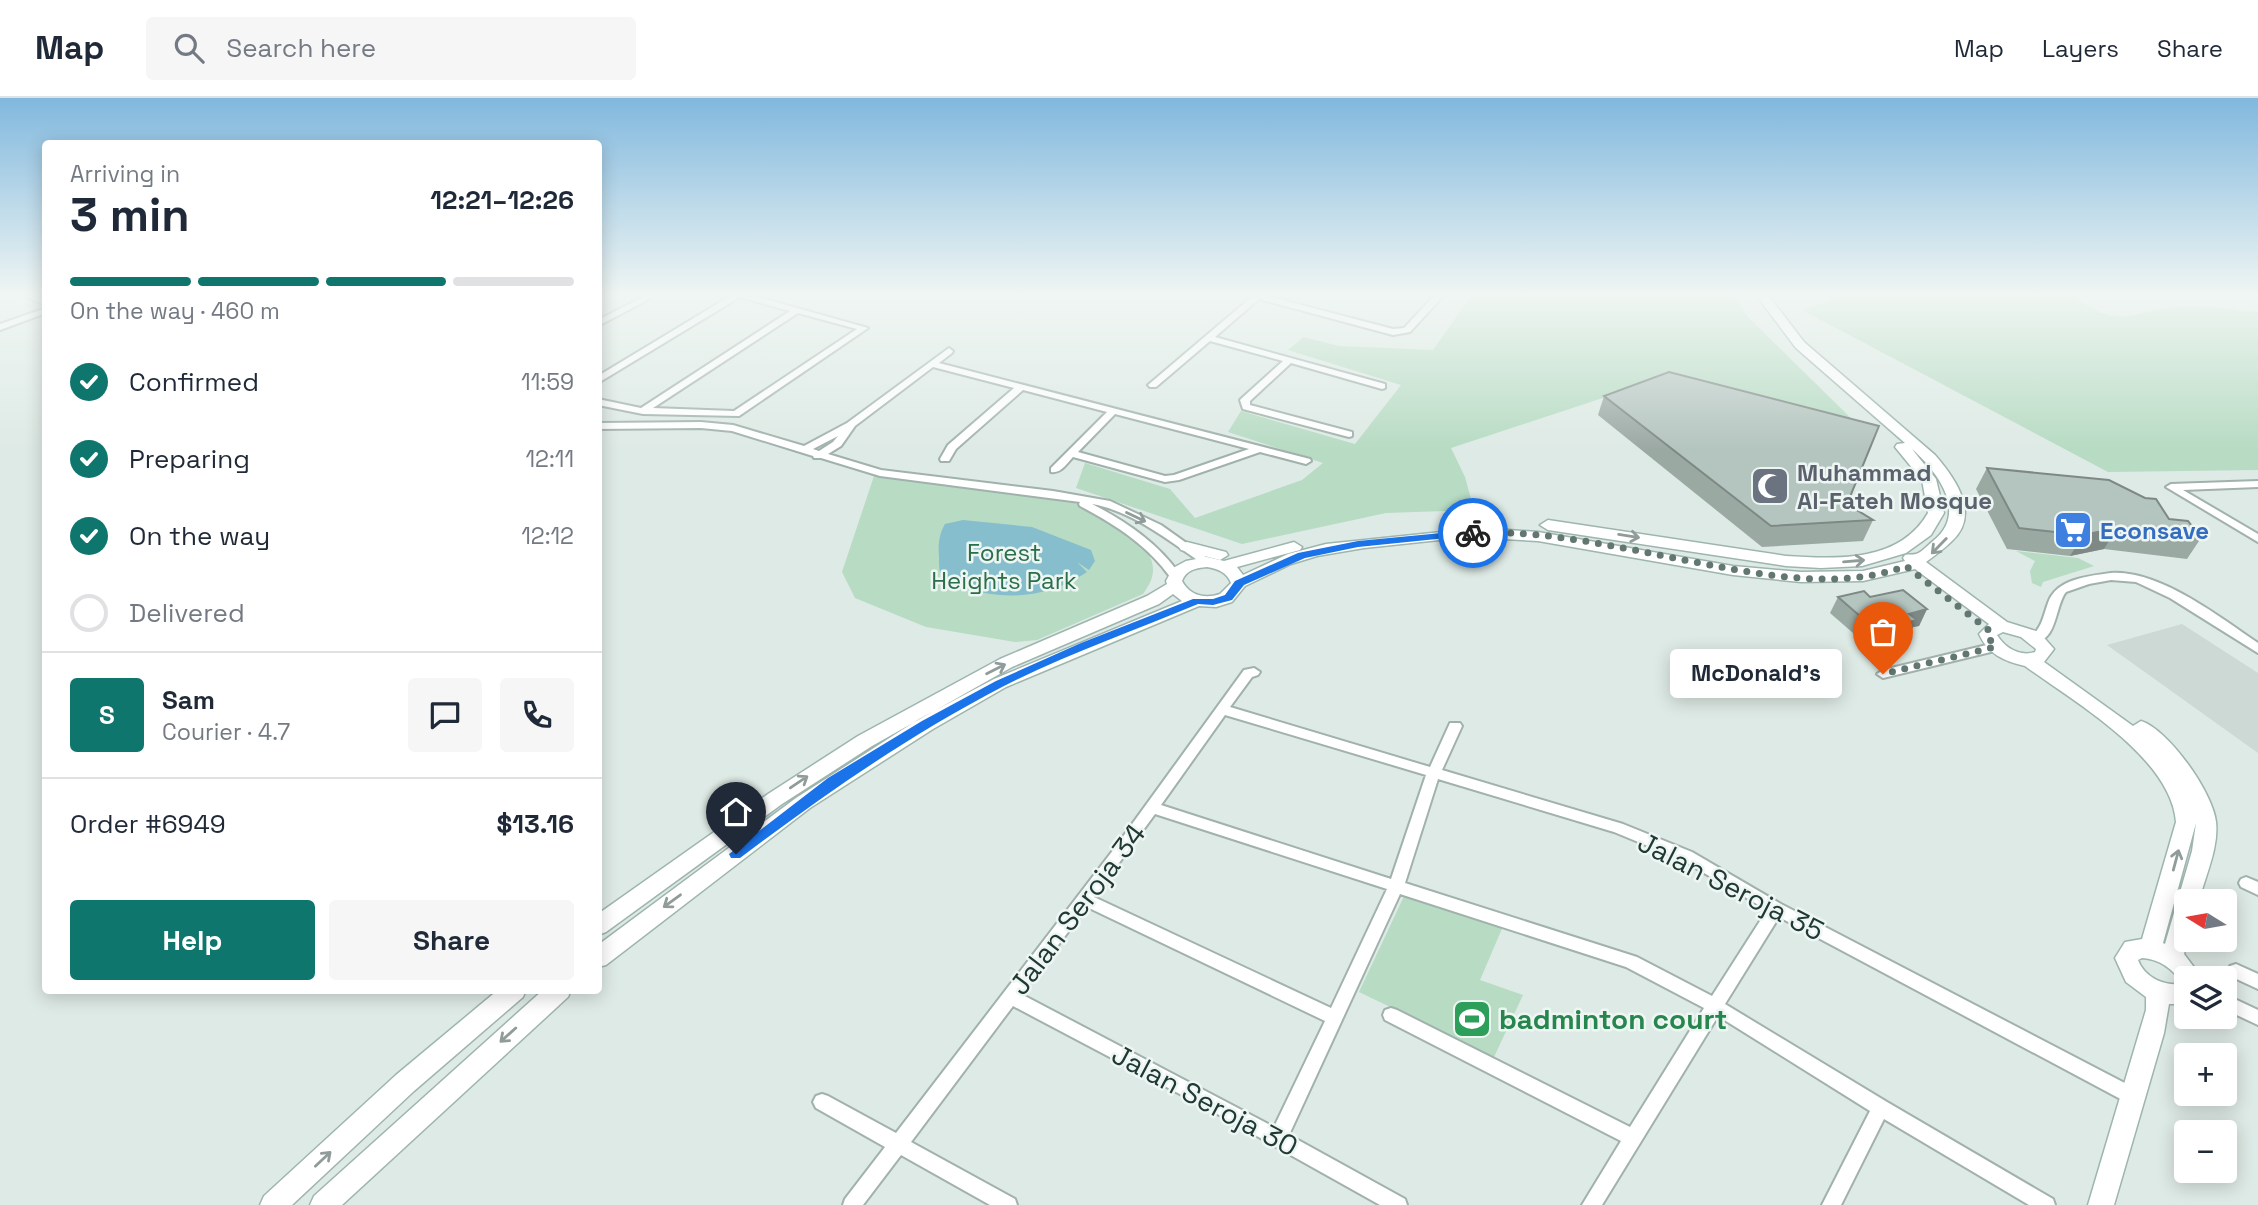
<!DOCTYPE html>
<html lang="en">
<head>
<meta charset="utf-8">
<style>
  body { margin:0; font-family:"Space Grotesk",sans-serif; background:#f6f6f7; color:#1f2937; height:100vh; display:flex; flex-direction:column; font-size:26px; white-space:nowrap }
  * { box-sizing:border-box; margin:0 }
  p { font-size:23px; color:#747a83 }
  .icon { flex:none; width:38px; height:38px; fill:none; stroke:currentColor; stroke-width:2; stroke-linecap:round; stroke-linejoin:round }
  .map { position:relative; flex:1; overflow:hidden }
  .details { position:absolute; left:42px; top:42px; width:560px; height:854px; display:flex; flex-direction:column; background:#fff; border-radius:7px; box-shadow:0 4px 18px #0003 }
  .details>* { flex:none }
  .needle { width:46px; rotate:281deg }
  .tools { position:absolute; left:2174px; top:791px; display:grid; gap:14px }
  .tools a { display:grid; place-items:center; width:63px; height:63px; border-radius:7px; background:#fff; box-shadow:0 4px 18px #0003; font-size:35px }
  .pin { position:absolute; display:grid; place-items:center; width:60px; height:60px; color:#fff; margin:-72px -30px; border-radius:50% 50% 50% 0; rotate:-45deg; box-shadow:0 0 7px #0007 }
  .pin .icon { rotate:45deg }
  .courier { position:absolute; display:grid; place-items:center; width:70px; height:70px; margin:-35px; border:5px solid #1a73e8; border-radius:50%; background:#fff; color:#222; box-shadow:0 2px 9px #0007 }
  .bubble { position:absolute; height:49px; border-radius:7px; background:#fff; box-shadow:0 4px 18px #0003; font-size:23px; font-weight:700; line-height:49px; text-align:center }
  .head em { font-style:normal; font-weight:700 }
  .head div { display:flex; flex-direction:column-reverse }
  .head { display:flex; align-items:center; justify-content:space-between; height:119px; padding:0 28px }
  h1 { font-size:46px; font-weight:700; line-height:52px }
  .bar { display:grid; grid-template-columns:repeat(4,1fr); gap:10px 7px; align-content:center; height:84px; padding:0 28px }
  .bar i { height:9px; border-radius:5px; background:#e0e1e3 }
  .bar .on { background:#0f766e }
  .bar p { grid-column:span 4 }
  .line { display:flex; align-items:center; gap:18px; padding:0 28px; border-top:2px solid #e0e1e3 }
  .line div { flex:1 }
  .round { display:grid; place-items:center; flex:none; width:74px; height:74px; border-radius:7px; background:#f6f6f7 }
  ol { padding:0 28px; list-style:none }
  li { display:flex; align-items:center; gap:21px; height:77px }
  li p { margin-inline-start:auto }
  li .icon { padding:7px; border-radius:50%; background:#0f766e; color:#fff; stroke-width:4 }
  li:last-child { color:#747a83 }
  li i { width:38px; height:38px; border:4px solid #e0e1e3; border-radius:50% }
  .action { display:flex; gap:14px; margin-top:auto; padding:14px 28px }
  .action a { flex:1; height:80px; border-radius:7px; background:#0f766e; color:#fff; font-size:28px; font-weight:700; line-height:80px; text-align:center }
  .action a+a { background:#f6f6f7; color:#1f2937 }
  header { display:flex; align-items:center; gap:42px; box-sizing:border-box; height:98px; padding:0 35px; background:#fff; border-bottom:2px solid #e0e1e3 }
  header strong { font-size:33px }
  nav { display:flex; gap:38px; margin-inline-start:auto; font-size:24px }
  .search { width:490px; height:63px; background:#f6f6f7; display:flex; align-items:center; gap:18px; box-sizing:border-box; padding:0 24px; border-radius:7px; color:#747a83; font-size:26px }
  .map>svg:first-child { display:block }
  .built { fill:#cdd9d4 }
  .green { fill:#b7dbc3 }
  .water { fill:#86bece }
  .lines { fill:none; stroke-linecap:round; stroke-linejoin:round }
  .street-casing { stroke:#a1b1ac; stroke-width:4 }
  .secondary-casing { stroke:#9eb5ae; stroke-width:3 }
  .street { fill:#fff; fill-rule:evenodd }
  .secondary { fill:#fff; fill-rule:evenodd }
  .wall { fill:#9ba9a3 }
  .shaded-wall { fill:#7e8985 }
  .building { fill:#b4c4be; stroke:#7e8985; stroke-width:2 }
  .oneway { stroke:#909c9a }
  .route { fill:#1a73e8 }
  .done { stroke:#627772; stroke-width:7; stroke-dasharray:0 12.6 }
  .labels { text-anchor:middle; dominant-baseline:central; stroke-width:5; stroke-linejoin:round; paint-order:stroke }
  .worship-label { font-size:24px; font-weight:bold; fill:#5b616d; stroke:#eef6f3; text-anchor:start }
  .shop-label { font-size:24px; font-weight:bold; fill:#366cbe; stroke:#eef6f3; text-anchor:start }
  .park-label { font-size:24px; fill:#2b6e4a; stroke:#eef6f3 }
  .near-street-label { font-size:28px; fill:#203934; stroke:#eef6f3 }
  .near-leisure-label { font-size:28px; font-weight:bold; fill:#27864d; stroke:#eef6f3; text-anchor:start }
</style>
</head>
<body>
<header>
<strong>Map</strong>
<div class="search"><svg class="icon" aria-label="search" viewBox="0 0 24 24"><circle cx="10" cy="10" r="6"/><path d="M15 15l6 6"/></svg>Search here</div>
<nav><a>Map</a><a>Layers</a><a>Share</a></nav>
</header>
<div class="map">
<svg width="2258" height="1107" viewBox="0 0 2258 1107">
  <rect width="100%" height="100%" fill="#deeae5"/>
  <polygon class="built" points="2182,526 2258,575 2258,655 2107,547"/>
  <g class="green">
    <polygon points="1472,197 1732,197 1748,219 1862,331 1651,284 1451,350 1465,379 1474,412 1386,415 1242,446 1076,390 1085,365 1170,391 1195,420 1302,382 1323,365 1228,334 1241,313 1355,346 1401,287 1288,252 1303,239 1339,248 1433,252"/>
    <path d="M1844,197H2071C2121,232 2124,215 2177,209C2203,206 2232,212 2258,214V372L2108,374L1802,212Z"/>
    <path d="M875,375C938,384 1003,389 1065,402C1086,406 1145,440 1151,461C1156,475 1151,485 1143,496L1037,542L1015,544L926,529L855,500L842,474Z"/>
    <polygon points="2016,453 2078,460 2094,468 2043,484 2041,489 2032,485 2030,473 2035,463"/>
    <polygon points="1406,794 1504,826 1480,882 1523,897 1494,959 1359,894"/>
  </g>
  <path class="water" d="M963,422L1032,429L1091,452L1095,463L1089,472L1077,464L1087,474C1051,499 1008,503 967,491C958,488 944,484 940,474C939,470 939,462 939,458C938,447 939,436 945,426Z"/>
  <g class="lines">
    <defs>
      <g id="street">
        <polygon points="21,197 33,197 46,202 46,207"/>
        <polygon points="647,197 657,197 598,228 598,222"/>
        <path d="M732,197H750L868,230L739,318L643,316L598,307V301L641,310L790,213L740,199L598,285V278ZM798,215L857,231L734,313L653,310Z"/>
        <polygon points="1254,197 1263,197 1393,231 1404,230 1435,197 1444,197 1410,234 1393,237 1259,201 1215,239 1385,286 1385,290 1382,291 1291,265 1250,303 1250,307 1352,334 1352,338 1349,339 1243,311 1240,302 1242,300 1283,263 1210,243 1156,289 1150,289 1148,287"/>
        <polygon points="46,210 46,215 0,232 0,226"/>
        <path d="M949,250L953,253L952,255L939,265L1310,361L1311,363L1306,366L1260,354L1179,382L1165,384L1073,359C1067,365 1061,376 1051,374V370L1107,314L1023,292L956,351L949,363H941L940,361L948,347L1014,290L933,269L855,328L841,348L828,356L881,372L1053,393L1110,403L1161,427L1213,464L1207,467L1203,466C1170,443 1132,413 1092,406C1127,424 1158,445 1181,478L1175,481L1171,480C1147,447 1116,427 1080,408L1079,406L1080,404L880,378L821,360H814L813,358L732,333L701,330L598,331V325L701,324L733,327L804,348L847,325ZM1115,316L1249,351L1174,377L1165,378L1078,354ZM838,338L833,344L819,353L813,351Z"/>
        <polygon points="2258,383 2258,389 2183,392 2258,436 2258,444 2166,389 2171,386"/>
        <path d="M2111,475C2160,472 2219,519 2258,545V555L2170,500L2136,484L2111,482L2089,486L2066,494C2055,507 2057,546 2033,543L2031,540C2043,526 2042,522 2048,505C2056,481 2088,478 2111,475Z"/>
        <polygon points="1995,545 1999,546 2001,549 1999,552 1883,580 1877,576 1883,572"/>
        <path d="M1254,570L1260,574L1258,577L1252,579L1230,609L1430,669L1450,625H1460L1462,628L1442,672L1623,726L1692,754L1781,806L2140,993L2143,999L2140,1005L2134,1007L2128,1005L1779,819L1725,906L1887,1004L2053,1101L2055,1107H2029L1884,1021L1841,1107H1822L1870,1013L1718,918L1602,1107H1582L1621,1043L1385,922L1383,917L1385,912L1391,910L1397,912L1630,1029L1704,910L1626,869L1400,796L1289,1037L1405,1101L1407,1107H1380L1212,1013L1013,908L911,1044L1015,1101L1017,1107H990L901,1057L863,1107H843L845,1101L885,1049L816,1010L813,1004L816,998L822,996L828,998L896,1035L1114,751L1244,572ZM1225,617L1426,677L1391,781L1161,707ZM1438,681L1614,734L1682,762L1767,812L1712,898L1637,859L1405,785ZM1155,716L1387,791L1331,910L1094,799ZM1087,809L1325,923L1274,1029L1021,896Z"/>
        <polygon points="2246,779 2258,784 2258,797 2241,789 2239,785 2241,781"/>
        <polygon points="2236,866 2258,876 2258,891 2230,878 2228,873 2230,868"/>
        <polygon points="2224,896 2258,912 2258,927 2224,911"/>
      </g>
      <g id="secondary">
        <path d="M1756,197H1768L1804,244L1935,357C1955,380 1981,416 1952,443C1944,451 1935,457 1926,464L2007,524L2039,534L2054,551L2044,564L2133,628L2141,623C2169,632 2213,695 2216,724C2219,750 2205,778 2199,803H2186V842H2188L2184,856L2202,880H2186V906H2169L2164,935L2114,1107H2088L2146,912V899L2126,884L2115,860L2125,844L2142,841L2176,724C2171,659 2073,603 2025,568C2004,563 1988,556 1979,536L1989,526L1915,471L1863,483L1801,484L1733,477L1538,443L1468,439L1364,450L1317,458L1291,466L1245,488L1232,504L1216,509L1199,508L1006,589L933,631L810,710L606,867L598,869V847L796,700L919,621L994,581L1182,503L1173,496L1159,506L1012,569L872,648L782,706L606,834L598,837V816L768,696L858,638L1000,561L1147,498L1167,486L1166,483L1173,470L1186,463L1207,459L1224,463L1294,444L1302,449L1300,452L1237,469L1243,477L1288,456L1326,446L1480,430L1538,434L1733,468L1801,474L1863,473L1905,463L1903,460L1905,457C1909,456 1912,457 1916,456C1921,455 1929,446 1933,443C1969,415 1937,373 1912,351L1936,381L1944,415L1931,437L1906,455L1862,468L1821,470L1786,468L1548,432L1540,427L1548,422L1786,458C1837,461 1899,465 1928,415L1922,382L1895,349L1897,346L1905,345L1796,250ZM1207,469C1218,471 1227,474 1231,485L1220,496C1205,501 1190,498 1182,483C1186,472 1196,470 1207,469ZM2003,534L2021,539L2036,551L2035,554C2020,559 2005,550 1997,537ZM2196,725L2192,753L2165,846L2163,845ZM2142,860C2160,861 2173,871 2183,886C2164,888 2145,880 2138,862Z"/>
        <polygon points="1187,444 1226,454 1228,457 1220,462 1181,452 1179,449 1181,446"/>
        <polygon points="498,892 526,892 523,899 414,993 292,1107 260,1107 264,1098 396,977"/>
        <polygon points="543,892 571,892 568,899 342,1107 310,1107 314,1098"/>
      </g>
    </defs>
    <use href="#street" class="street-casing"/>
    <use href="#secondary" class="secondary-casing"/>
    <use href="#street" class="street"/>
    <use href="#secondary" class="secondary"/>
  </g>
  <g class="wall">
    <polygon points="1604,298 1847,406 1873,422 1863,443 1762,449 1598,317"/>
    <polygon points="1987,370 2169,421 2201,440 2187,461 2104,451 2070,458 2007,451 1976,391"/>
    <polygon points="1838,499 1870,499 1927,511 1919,528 1913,529 1908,539 1868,548 1830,515"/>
  </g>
  <g class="shaded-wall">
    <polygon points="2117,430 2104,451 2070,458 2083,437"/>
    <polygon points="1927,511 1919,528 1913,529 1908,539 1868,548 1876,532 1909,516"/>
  </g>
  <g class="building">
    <polygon points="1669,274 1879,328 1847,406 1873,422 1771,428 1604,298"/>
    <polygon points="1987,370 2109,382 2145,400 2156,401 2169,421 2188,423 2201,440 2117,430 2083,437 2019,430"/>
    <polygon points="1903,492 1927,511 1909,516 1917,522 1876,532 1838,499 1864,493 1870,499"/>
  </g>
  <defs><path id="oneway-shaft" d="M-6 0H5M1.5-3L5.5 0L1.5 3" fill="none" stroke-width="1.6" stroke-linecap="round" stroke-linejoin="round" transform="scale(1.75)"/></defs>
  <g class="oneway">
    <use href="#oneway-shaft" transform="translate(1136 419) rotate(25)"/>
    <use href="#oneway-shaft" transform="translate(1629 438) rotate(9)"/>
    <use href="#oneway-shaft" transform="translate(1939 448) rotate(134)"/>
    <use href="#oneway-shaft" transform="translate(1854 463) rotate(-5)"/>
    <use href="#oneway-shaft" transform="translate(996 571) rotate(-27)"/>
    <use href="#oneway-shaft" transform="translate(799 684) rotate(-34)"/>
    <use href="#oneway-shaft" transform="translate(2176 762) rotate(-75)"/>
    <use href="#oneway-shaft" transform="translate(672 803) rotate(144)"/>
    <use href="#oneway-shaft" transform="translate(508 937) rotate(138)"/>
    <use href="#oneway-shaft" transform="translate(323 1061) rotate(-43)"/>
  </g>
  <linearGradient id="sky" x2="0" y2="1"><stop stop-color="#81b8de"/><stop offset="0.56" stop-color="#f0f6f3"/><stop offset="1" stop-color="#f0f6f3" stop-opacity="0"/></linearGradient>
  <rect width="2258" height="352" fill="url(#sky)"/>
  <path class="route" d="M1473,432L1478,435L1476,437L1358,449L1305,460L1244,487L1232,502L1213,507L1198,506C1133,533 1065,557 1002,589C908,638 825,696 740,760H731L729,756L828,680L922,623L996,583L1081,545L1193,501H1213L1225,497L1235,483L1298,455L1358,443Z"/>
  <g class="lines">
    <path class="done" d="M1473,435C1553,431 1642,455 1721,469C1782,480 1847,490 1906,468L1990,533L1989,540L1995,549L1883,576"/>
  </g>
  <defs>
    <symbol id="mosque-square" viewBox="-11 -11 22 22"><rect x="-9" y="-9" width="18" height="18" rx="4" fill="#6b7280" stroke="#eef6f3"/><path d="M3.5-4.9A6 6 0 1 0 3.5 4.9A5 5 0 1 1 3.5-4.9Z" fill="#fff"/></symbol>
    <symbol id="supermarket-square" viewBox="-11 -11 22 22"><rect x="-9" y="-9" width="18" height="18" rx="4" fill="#3f7fe0" stroke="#eef6f3"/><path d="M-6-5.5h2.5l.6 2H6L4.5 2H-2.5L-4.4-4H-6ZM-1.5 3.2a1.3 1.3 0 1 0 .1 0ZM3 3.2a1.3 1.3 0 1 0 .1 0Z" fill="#fff"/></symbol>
    <symbol id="stadium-square" viewBox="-11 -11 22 22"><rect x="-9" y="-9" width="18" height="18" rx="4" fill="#2e9e5b" stroke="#eef6f3"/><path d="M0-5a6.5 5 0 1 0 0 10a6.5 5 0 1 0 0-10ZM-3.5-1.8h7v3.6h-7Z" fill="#fff"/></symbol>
  </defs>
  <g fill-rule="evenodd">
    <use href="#mosque-square" x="1748" y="366" width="44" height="44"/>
    <use href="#supermarket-square" x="2051" y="410" width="44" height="44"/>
    <use href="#stadium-square" x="1450" y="899" width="44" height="44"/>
  </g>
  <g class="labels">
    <g class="worship-label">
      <text x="1797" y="374">Muhammad<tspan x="1797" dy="28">Al-Fateh Mosque</tspan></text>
    </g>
    <g class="shop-label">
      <text x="2100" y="432">Econsave</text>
    </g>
    <g class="park-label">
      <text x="1004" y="454">Forest<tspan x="1004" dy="28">Heights Park</tspan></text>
    </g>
    <g class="near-street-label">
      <text transform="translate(1731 788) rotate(27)">Jalan Seroja 35</text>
      <text transform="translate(1077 811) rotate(-53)">Jalan Seroja 34</text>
      <text transform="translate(1205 1002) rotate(28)">Jalan Seroja 30</text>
    </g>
    <g class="near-leisure-label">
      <text x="1499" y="921">badminton court</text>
    </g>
  </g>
</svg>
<div class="tools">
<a><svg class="needle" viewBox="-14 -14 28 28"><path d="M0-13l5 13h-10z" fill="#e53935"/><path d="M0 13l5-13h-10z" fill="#747a83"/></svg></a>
<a><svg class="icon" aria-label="layers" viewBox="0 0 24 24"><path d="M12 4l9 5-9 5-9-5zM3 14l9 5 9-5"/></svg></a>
<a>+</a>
<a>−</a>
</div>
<div class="pin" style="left:1883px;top:576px;background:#ea580c"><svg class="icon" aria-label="bag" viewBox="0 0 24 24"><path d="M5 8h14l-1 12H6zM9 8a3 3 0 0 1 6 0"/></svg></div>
<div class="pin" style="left:736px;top:756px;background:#1f2937"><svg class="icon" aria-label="home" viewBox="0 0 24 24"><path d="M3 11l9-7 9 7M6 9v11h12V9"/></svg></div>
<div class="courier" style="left:1473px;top:435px"><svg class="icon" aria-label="bike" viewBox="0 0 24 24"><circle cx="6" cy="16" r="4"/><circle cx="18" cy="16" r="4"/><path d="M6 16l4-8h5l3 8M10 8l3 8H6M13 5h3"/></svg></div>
<div class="bubble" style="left:1670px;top:551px;width:172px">McDonald's</div>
<section class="details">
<div class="head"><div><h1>3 min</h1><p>Arriving in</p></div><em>12:21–12:26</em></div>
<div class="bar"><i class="on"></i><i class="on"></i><i class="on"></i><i></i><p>On the way · 460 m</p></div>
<ol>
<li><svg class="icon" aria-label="check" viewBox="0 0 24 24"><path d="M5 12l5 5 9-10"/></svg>Confirmed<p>11:59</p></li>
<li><svg class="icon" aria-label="check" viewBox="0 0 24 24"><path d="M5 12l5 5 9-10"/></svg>Preparing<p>12:11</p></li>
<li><svg class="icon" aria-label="check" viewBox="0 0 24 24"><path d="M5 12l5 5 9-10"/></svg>On the way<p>12:12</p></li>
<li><i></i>Delivered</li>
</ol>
<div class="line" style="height:126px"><b class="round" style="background:#0f766e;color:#fff">S</b><div><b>Sam</b><p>Courier · 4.7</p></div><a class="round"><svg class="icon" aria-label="chat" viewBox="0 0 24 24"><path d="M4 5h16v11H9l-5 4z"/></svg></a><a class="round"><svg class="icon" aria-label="phone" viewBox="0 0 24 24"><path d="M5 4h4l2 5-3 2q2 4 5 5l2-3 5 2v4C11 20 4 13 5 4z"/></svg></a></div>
<div class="line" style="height:91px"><div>Order #6949</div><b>$13.16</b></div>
<div class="action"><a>Help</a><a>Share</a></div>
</section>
</div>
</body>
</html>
